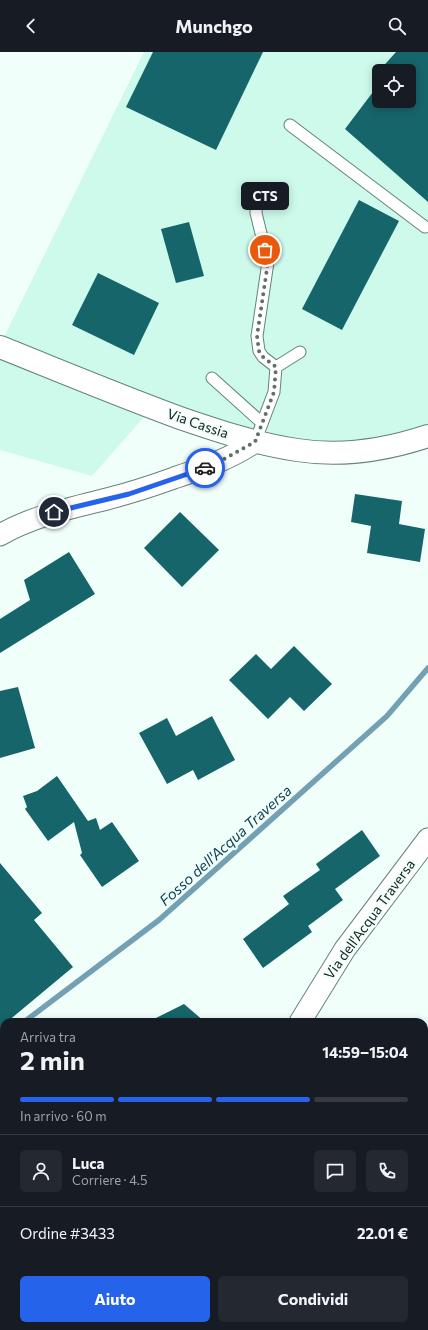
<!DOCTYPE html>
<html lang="it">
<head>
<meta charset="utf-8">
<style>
  body { margin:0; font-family:Commissioner,sans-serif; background:#242831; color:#f1f3f6; height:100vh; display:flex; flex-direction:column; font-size:15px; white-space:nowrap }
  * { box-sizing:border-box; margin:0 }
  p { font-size:13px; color:#9ea1a6 }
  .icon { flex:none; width:22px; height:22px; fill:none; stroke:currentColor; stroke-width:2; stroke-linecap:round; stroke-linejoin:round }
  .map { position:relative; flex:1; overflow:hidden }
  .details { position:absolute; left:0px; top:966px; width:428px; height:312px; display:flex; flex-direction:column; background:#171b24; border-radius:12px 12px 0 0; box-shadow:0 2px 10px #0003 }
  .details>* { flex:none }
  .tools { position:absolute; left:372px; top:12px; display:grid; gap:8px }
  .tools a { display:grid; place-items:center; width:44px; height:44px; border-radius:6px; background:#171b24; box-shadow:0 2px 10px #0003; font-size:20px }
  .pin { position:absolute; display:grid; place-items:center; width:34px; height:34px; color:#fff; margin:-17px; border:2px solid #fff; border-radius:50%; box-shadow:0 1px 4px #0007 }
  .courier { position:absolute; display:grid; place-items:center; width:40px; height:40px; margin:-20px; border:3px solid #2563eb; border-radius:50%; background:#fff; color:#222; box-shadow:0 1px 5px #0007 }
  .bubble { position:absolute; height:28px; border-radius:6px; background:#171b24; box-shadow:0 2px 10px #0003; font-size:13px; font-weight:700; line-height:28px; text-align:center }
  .summary em { font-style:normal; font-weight:700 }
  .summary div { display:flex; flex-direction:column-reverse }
  .summary { display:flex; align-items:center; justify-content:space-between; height:68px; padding:0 20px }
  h1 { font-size:26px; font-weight:700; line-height:30px }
  .bar { display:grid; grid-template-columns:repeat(4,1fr); gap:6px 4px; align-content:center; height:48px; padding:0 20px }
  .bar i { height:5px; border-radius:3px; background:#363941 }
  .bar .current { background:#2563eb }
  .bar p { grid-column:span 4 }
  .line { display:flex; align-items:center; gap:10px; padding:0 20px; border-top:1px solid #363941 }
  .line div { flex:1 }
  .round { display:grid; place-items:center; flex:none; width:42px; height:42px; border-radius:6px; background:#242831 }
  .action { display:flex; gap:8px; margin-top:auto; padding:8px 20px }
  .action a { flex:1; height:46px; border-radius:6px; background:#2563eb; color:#fff; font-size:16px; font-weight:700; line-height:46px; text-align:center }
  .action a+a { background:#242831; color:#f1f3f6 }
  header { display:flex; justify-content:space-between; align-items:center; height:52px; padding:0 20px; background:#171b24; font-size:18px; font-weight:700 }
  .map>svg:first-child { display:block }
  .built { fill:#cdfaeb; fill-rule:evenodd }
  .green { fill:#e7f096 }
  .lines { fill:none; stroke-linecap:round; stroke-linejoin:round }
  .stream { stroke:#73a0b3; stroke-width:5.5 }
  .building { fill:#15656a }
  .service-casing { stroke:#648479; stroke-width:13 }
  .minor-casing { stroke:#648479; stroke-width:23 }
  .tertiary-casing { stroke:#648479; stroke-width:24 }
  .service { stroke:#fff; stroke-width:11 }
  .minor { stroke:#fff; stroke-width:21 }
  .tertiary { stroke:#fff; stroke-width:22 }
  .done { stroke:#626f6b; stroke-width:4; stroke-dasharray:0 7.2 }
  .route { stroke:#2563eb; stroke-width:5 }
  .labels { text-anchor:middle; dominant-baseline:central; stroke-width:4; stroke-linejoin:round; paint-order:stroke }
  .street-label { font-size:14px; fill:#15221e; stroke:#f1fffa }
  .water-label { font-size:15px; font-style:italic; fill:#134256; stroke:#f1fffa }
</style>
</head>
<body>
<header><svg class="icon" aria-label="back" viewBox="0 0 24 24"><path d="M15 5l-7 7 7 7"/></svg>Munchgo<svg class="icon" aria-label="search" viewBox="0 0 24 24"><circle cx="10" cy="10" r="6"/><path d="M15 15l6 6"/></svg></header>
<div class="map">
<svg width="428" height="1278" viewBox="0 0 428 1278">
  <rect width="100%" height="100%" fill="#f1fffa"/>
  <path class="built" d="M144,0H428V384L346,400L152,356L92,424L0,398V293ZM379,19H409V49H379Z"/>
  <rect class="green" x="0" y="1066" width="4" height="49"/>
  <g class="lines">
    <g class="stream">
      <polyline points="24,970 159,868 387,664 428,616"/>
      <polyline points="0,988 4,985"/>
    </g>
  </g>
  <g class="building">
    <polygon points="153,0 263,0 216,98 126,55"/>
    <polygon points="396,0 428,0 428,150 345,77 379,32 379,49 409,49 409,19 379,19"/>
    <polygon points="359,148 399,169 342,278 302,257"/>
    <polygon points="189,170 204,224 176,231 161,177"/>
    <polygon points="98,221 159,251 134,303 72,273"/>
    <polygon points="355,442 402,449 399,472 425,477 420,510 367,501 371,474 351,470"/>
    <polygon points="180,460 219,498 182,535 144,496"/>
    <polygon points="69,500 95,542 0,601 0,567 30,548 24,528"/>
    <polygon points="294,594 332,632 304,659 290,645 268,667 229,628 256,602 271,617"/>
    <polygon points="18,635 35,696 0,706 0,639"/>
    <polygon points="212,664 235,708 198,728 193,718 167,732 139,681 167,666 176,684"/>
    <polygon points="57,724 88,769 96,766 100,778 112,770 139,809 102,835 80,803 82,801 74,770 48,789 25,757 27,755 23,744 37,739"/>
    <polygon points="362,778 380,804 335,837 343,848 308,874 312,880 263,916 243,887 289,852 283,844 320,818 316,812"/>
    <polygon points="0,811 42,861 34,868 73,915 7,970 4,970 4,973 0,976"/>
    <polygon points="184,952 205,970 148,970"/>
  </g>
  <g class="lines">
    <defs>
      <g id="service">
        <polyline points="290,73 425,175"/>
        <polyline points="257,145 256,161 268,210 257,284 259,299 263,305 276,315"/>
        <polyline points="212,326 262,371"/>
        <polyline points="255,390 274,340 276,315 300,300"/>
      </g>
      <g id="minor">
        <path d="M0,483C33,464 71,456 107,447C130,441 152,434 174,426C203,416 230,407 255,390"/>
        <polyline points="300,970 345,897 428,787"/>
        <polyline points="133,1278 136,1274"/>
        <polyline points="258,1278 260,1274"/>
      </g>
      <path id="tertiary" d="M0,295C60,319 120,344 180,366C218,379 257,392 297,398C341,405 386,398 428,384"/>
    </defs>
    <use href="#service" class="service-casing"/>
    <use href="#minor" class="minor-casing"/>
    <use href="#tertiary" class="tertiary-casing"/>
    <use href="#service" class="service"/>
    <use href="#minor" class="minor"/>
    <use href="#tertiary" class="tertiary"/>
  </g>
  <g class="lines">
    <polyline class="done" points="205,416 224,407 255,390 274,340 276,315 263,305 259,299 257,284 268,210 265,198"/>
    <polyline class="route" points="54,460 129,442 205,416"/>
  </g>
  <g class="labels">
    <g class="street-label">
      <text transform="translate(198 371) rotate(19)">Via Cassia</text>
      <text transform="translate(369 867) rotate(-54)">Via dell'Acqua Traversa</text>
    </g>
    <g class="water-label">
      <text transform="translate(225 793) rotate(-42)">Fosso dell'Acqua Traversa</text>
    </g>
  </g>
</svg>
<div class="tools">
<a><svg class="icon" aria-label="locate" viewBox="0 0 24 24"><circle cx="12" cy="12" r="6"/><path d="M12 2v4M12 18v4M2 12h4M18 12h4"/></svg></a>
</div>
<div class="pin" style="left:265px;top:198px;background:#ea580c"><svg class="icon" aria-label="bag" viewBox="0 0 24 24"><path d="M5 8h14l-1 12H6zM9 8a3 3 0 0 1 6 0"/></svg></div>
<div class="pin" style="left:54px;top:460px;background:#1f2937"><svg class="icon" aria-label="home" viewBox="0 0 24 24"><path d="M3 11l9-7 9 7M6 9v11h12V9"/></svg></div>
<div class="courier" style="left:205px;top:416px"><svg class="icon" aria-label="car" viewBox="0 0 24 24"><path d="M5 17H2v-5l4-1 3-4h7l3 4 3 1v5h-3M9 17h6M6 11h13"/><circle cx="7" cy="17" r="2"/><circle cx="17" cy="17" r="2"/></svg></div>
<div class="bubble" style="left:241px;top:130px;width:48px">CTS</div>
<section class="details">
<div class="summary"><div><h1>2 min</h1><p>Arriva tra</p></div><em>14:59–15:04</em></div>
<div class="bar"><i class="current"></i><i class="current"></i><i class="current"></i><i></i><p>In arrivo · 60 m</p></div>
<div class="line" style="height:72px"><a class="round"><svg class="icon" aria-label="person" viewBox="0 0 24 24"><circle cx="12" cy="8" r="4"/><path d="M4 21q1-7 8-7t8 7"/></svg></a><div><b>Luca</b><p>Corriere · 4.5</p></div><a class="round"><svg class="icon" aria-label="chat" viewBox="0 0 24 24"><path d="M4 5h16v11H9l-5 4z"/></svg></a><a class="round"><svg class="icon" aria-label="phone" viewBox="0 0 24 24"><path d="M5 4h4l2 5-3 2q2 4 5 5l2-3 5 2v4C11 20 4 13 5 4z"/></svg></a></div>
<div class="line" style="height:52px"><div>Ordine #3433</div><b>22.01 €</b></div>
<div class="action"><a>Aiuto</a><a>Condividi</a></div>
</section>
</div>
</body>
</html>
